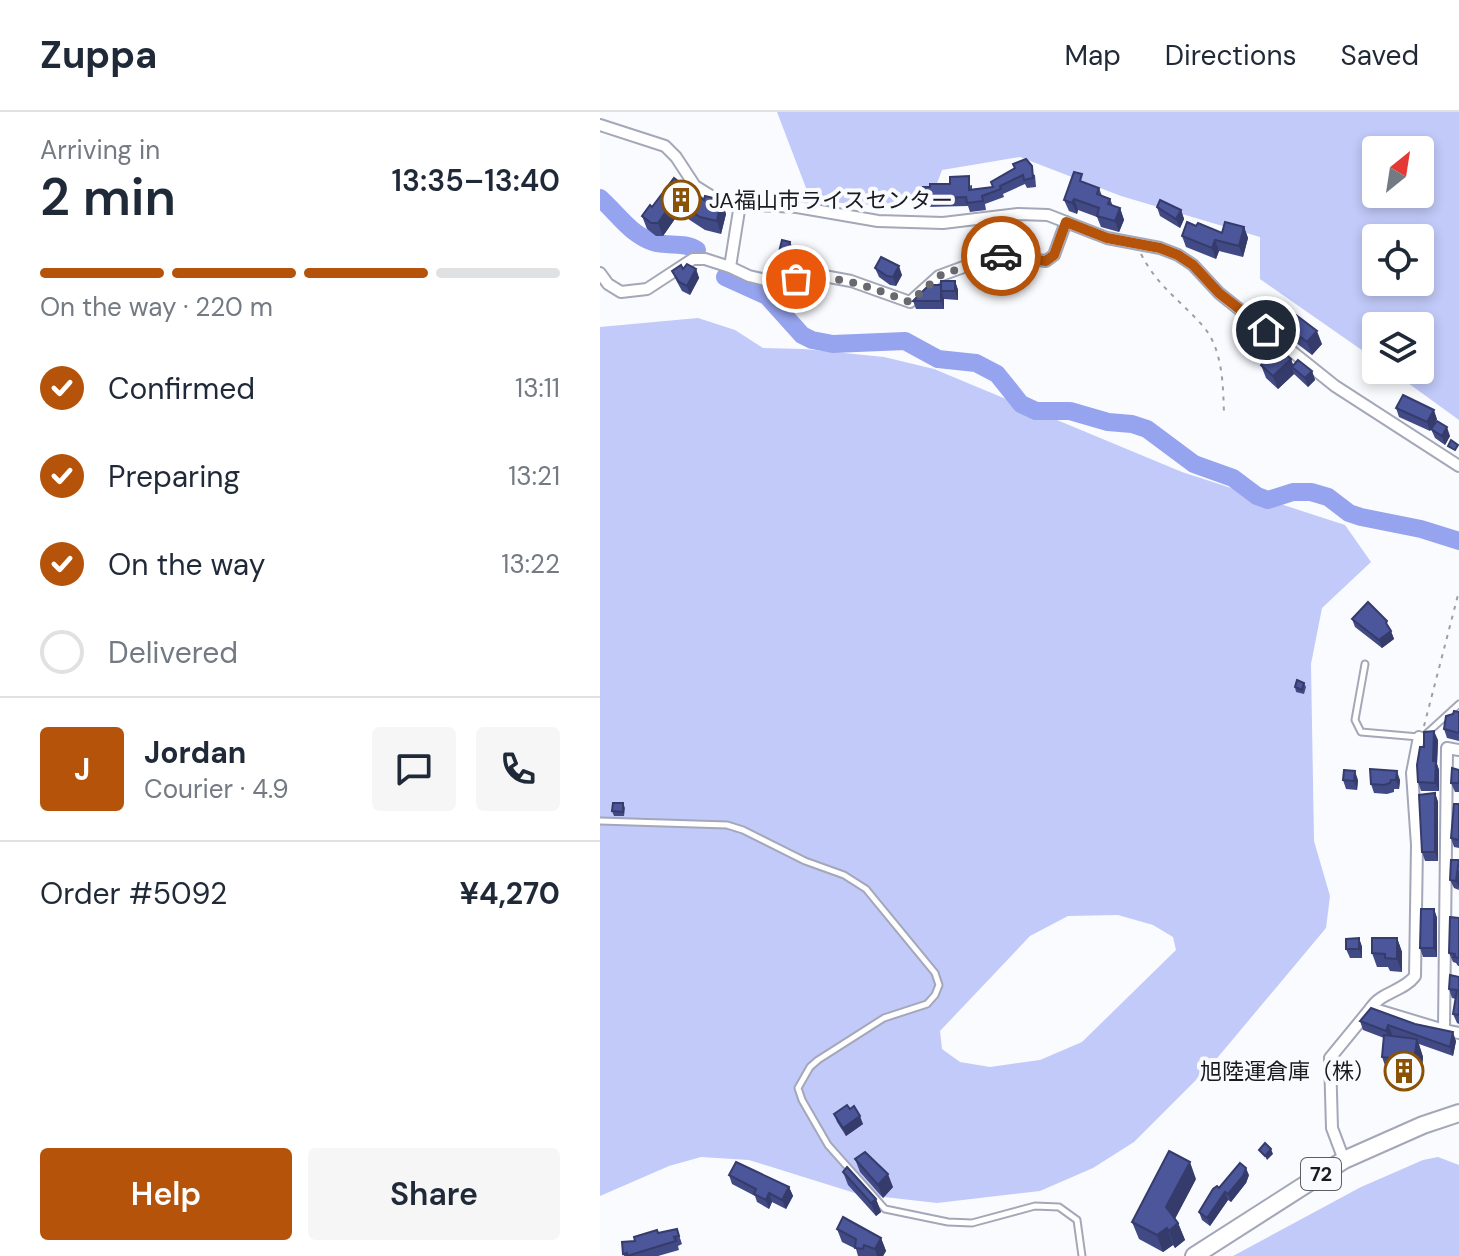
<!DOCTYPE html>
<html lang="en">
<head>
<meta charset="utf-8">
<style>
  body { margin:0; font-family:"DM Sans","Noto Sans JP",sans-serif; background:#f6f6f7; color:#1f2937; height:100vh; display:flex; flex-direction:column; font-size:30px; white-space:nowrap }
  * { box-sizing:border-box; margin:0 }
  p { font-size:26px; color:#747a83 }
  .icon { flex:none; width:44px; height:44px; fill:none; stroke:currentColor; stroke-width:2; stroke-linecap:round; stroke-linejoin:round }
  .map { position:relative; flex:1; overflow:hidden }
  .panel { display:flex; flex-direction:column; background:#fff; width:600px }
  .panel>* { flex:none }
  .needle { width:52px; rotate:30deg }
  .controls { position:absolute; left:762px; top:24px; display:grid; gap:16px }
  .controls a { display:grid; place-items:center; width:72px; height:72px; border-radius:8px; background:#fff; box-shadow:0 4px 12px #0003; font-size:40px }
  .pin { position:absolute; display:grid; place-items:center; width:68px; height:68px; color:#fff; margin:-34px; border:4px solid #fff; border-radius:50%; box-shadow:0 2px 8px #0007 }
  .courier { position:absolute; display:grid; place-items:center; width:80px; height:80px; margin:-40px; border:6px solid #b45309; border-radius:50%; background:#fff; color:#222; box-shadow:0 2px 10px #0007 }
  .overview em { font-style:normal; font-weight:600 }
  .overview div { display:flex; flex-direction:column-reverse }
  .overview { display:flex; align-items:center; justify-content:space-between; height:136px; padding:0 40px }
  h1 { font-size:52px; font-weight:600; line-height:60px }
  .bar { display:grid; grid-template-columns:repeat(4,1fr); gap:12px 8px; align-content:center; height:96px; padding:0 40px }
  .bar i { height:10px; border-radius:6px; background:#e0e1e3 }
  .bar .selected { background:#b45309 }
  .bar p { grid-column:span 4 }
  .line { display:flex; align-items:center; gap:20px; padding:0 40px; border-top:2px solid #e0e1e3 }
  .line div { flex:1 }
  .round { display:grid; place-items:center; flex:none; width:84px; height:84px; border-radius:8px; background:#f6f6f7 }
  ol { padding:0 40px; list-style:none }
  li { display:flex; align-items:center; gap:24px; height:88px }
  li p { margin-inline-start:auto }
  li .icon { padding:8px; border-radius:50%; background:#b45309; color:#fff; stroke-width:4 }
  li:last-child { color:#747a83 }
  li i { width:44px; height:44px; border:4px solid #e0e1e3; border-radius:50% }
  .cta { display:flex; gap:16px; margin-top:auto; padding:16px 40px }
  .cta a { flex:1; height:92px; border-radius:8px; background:#b45309; color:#fff; font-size:32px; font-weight:600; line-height:92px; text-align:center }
  .cta a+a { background:#f6f6f7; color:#1f2937 }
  header { display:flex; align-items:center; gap:48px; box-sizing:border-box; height:112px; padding:0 40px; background:#fff; border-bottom:2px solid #e0e1e3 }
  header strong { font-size:38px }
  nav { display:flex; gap:44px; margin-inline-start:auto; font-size:28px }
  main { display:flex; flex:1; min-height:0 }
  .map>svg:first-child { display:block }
  .green { fill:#c1caf8; fill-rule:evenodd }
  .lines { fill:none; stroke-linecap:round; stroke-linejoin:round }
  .river { stroke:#96a3ee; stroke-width:18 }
  .lane-casing { stroke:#a3a7b8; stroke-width:9 }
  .street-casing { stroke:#a3a7b8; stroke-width:14 }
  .primary-casing { stroke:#a3a7b8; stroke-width:20 }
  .path { stroke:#9d9fa4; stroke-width:2; stroke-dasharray:4 6; stroke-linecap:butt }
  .lane { stroke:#fff; stroke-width:5 }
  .street { stroke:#fff; stroke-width:10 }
  .primary { stroke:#fff; stroke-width:16 }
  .wall { fill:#414a84 }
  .shaded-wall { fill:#353c6c }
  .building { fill:#4c569a; stroke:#353c6c; stroke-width:2 }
  .done { stroke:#68696f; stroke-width:8; stroke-dasharray:0 14.4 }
  .route { stroke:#b45309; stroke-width:10 }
  .labels { text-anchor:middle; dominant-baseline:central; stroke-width:8; stroke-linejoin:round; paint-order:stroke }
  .shield { fill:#fafbff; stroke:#5c5e64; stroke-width:2 }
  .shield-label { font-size:20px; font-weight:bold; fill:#191b21 }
  .poi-label { font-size:22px; fill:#191b21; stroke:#fafbff; text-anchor:start }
</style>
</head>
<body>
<header>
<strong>Zuppa</strong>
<nav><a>Map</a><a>Directions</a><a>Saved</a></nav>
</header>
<main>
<section class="panel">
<div class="overview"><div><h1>2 min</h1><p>Arriving in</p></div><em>13:35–13:40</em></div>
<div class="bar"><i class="selected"></i><i class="selected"></i><i class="selected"></i><i></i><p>On the way · 220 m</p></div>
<ol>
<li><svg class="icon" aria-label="check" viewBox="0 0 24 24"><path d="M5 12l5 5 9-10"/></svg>Confirmed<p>13:11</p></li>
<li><svg class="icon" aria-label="check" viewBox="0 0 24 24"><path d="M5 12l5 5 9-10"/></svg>Preparing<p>13:21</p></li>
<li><svg class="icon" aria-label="check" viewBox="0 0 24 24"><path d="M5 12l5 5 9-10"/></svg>On the way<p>13:22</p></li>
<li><i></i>Delivered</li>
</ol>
<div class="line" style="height:144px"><b class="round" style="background:#b45309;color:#fff">J</b><div><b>Jordan</b><p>Courier · 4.9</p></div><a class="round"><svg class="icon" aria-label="chat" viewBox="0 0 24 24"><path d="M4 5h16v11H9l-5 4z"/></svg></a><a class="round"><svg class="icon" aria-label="phone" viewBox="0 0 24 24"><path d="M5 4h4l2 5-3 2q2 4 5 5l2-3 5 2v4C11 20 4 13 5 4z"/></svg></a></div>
<div class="line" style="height:104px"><div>Order #5092</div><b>¥4,270</b></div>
<div class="cta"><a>Help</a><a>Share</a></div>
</section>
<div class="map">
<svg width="859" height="1144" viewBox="0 0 859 1144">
  <rect width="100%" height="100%" fill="#fafbff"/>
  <g class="green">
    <path d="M177,0H859V308L790,258H820V214H776V248L660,167V125L521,84L420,45L342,58L335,77L288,94L211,89ZM776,38H820V82H776ZM776,126H820V170H776Z"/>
    <path d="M98,206L135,218L163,236L204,237L284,245L334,257L582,360L745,413L771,450L722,496L711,552L714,729L730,784L726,816L613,951L534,1030L493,1056L440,1079L337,1091L258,1082L149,1048L101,1045L69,1054L0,1084V215ZM518,803L553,813L573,825L576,838L482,930L440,948L390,955L360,950L342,937L340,919L430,824L468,804Z"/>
    <polygon points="838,1045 859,1053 859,1144 633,1144 761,1075 823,1048"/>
  </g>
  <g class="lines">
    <g class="river">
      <path d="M0,86C18,102 30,122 53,130C68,135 84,129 97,138"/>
      <polyline points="125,165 167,184 202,223 212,228 233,232 305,229 338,247 376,251 397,262 421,292 436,299 470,299 508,310 532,312 547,317 594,352 633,366 657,384 668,388 693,380 711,380 728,385 749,401 761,405 821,417 859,429"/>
    </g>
    <defs>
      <g id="lane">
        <polyline points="765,552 755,608 761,620 819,625 825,623 859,592"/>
        <polyline points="0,709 127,713 143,718 205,749 244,763 266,777 335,861 339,873 335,883 327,892 284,906 218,948 210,955 198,976 202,988 228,1033 285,1097 348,1110 372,1111 435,1094 459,1095 477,1108 482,1144"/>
      </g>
      <g id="street">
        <polyline points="0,13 65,34 76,45 95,74 111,84 140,92 197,95 278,109 343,111 418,102 448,103 507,126 560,136 578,143 593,153 619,181 735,274 859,354"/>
        <polyline points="140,92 130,155 149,164 166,168 224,164 251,169 310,190 339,164 396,143 446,149 454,143 466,110"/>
        <polyline points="0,161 8,172 21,180 47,177 93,147 105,147 130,155"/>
        <polyline points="859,638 847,636 844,918 859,921"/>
        <path d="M771,896C781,880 804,879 815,864L817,733L812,661L819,625"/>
        <polyline points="744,1048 732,1016 730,946 771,896 844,918"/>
      </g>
      <polyline id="primary" points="594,1144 744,1048 823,1013 859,1001"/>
    </defs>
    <use href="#lane" class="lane-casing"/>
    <use href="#street" class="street-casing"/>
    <use href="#primary" class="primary-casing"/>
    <g class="path">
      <path d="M541,142C558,175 578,186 602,213C623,236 623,273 624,302"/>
      <polyline points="824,614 859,479"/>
    </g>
    <use href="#lane" class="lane"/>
    <use href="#street" class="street"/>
    <use href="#primary" class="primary"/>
  </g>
  <g class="wall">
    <polygon points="415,56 435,63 436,75 427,76 425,72 403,82 404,85 385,92 386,98 370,100 368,94 326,95 323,87 372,73 372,77 393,75"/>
    <polygon points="74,66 104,88 121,88 126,102 121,122 105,118 79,101 63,124 56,124 47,117 42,104 52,95"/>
    <polygon points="485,71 499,76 502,84 510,87 513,94 520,96 524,108 519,120 501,115 497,105 478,98 477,102 469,99 464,88"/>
    <polygon points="557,95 581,98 584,107 580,116 560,104"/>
    <polygon points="596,114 622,121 644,115 648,126 643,145 619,139 616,147 586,135 582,124"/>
    <polygon points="194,139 190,151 182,149 179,140"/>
    <polygon points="275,156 302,163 296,174 290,173 279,165"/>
    <polygon points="83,157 96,157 99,166 90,183 82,179 76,168 72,159"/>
    <polygon points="355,169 358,178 358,188 344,187 344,197 316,197 313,189"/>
    <polygon points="686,214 722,232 712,243 691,227"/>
    <polygon points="691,247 693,253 712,259 715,268 708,275 694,262 678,277 666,266 661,253"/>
    <polygon points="796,296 837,307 830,319 799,305"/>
    <polygon points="831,317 850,324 845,333 835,326"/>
    <polygon points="752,507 790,517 794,527 782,536 755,515"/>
    <polygon points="704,571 706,575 704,582 696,580 695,575"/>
    <polygon points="859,600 859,629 847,626 844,617"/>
    <polygon points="838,628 837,652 839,658 839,679 821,679 818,670 824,635"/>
    <polygon points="770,657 800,668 799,677 794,677 794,680 787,682 774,681 771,672"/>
    <polygon points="859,658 859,680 855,680 851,671"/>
    <polygon points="743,668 758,668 757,678 746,677"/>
    <polygon points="835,681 838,690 838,749 825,749 822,740"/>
    <polygon points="23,691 25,696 24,704 14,704 12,699"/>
    <polygon points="859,692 859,736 854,735 851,726"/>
    <polygon points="851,748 859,778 854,776 850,768"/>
    <polygon points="834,797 837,806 837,845 823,845 820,836"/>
    <polygon points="859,806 859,854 858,854 856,851 853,850 849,841"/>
    <polygon points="759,826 762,835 762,846 750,846 746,837"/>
    <polygon points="797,826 802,840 802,860 790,859 788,855 777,855 772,841"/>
    <polygon points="859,865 859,912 857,911 853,902 856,887 852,886 849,877"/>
    <polygon points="771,896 856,929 853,944 819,932 823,945 821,967 788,962 782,945 784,926 763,918 760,909"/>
    <polygon points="250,997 263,1012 246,1024 237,1010 234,1002"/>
    <polygon points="255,1047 293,1075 283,1086 260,1060"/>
    <polygon points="243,1060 276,1087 281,1100 276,1104 248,1073"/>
    <polygon points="129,1063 189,1075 193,1084 186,1097 172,1090 169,1097 157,1090 155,1084 132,1072"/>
    <polygon points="649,1063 646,1071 631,1090 628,1088 610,1114 602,1108 599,1100"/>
    <polygon points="596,1067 575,1107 578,1111 585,1128 575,1136 573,1133 563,1140 539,1127 532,1110"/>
    <polygon points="77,1117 82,1132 78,1134 79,1138 58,1144 24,1144 23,1142 35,1129 58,1121"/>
    <polygon points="237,1117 281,1126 286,1139 283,1144 258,1144 256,1137 242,1130"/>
  </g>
  <g class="shaded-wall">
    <polygon points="474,87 478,98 477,102 472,91"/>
    <polygon points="74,88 79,101 63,124 58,111"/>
    <polygon points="121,88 126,102 121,122 117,109"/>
    <polygon points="520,96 524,108 519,120 515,109"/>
    <polygon points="581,98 584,107 580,116 576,107"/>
    <polygon points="644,115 648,126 643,145 639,134"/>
    <polygon points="615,128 619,139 616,147 612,136"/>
    <polygon points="190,130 194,139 190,151 187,142"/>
    <polygon points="299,154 302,163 296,174 293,165"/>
    <polygon points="96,157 99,166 90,183 87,174"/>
    <polygon points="355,169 358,178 358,188 355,179"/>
    <polygon points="341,179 344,187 344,197 341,189"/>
    <polygon points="717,219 722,232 712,243 707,230"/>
    <polygon points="691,247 695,258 692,255 694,262 678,277 673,264"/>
    <polygon points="712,259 715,268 708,275 705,266"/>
    <polygon points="834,298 837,307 830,319 827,310"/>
    <polygon points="847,315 850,324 845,333 842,324"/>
    <polygon points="791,519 794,527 782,536 779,528"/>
    <polygon points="834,619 838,628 837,652 839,658 839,679 835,671 833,649"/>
    <polygon points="755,659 758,668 757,678 754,669"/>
    <polygon points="797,659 800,668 799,677 796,668"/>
    <polygon points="835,681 838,690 838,749 835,740"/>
    <polygon points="859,754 859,778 856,769"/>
    <polygon points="834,797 837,806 837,845 834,836"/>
    <polygon points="759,826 762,835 762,846 759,837"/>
    <polygon points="797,826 802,840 802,860 797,847"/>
    <polygon points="788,913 792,922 789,928 786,919"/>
    <polygon points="853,920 856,929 853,944 850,935"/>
    <polygon points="817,927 823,945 821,967 814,949"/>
    <polygon points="260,1004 263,1012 246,1024 243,1016"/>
    <polygon points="671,1037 673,1042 667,1048 665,1044"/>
    <polygon points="590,1050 596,1067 572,1112 566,1095"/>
    <polygon points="646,1056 649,1063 646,1071 631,1090 628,1082"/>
    <polygon points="288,1062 293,1075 283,1086 278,1073"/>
    <polygon points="189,1075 193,1084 186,1097 182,1088"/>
    <polygon points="625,1080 628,1088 610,1114 607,1106"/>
    <polygon points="169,1081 172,1090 169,1097 166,1088"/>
    <polygon points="276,1087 281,1100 276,1104 271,1091"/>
    <polygon points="578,1111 585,1128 575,1136 569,1119"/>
    <polygon points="567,1116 573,1133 563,1140 557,1123"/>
    <polygon points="281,1126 286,1139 283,1144 277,1144 275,1137"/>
  </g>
  <g class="building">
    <polygon points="426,47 432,54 433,66 424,68 423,63 400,74 401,77 382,84 383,89 367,91 366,85 323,87 323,75 330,75 330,72 350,72 350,65 369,64 369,78 393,75 391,70 415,56 413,52"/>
    <polygon points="474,60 482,62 480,69 499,76 497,82 510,87 508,92 520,96 515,109 497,104 499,96 474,87 472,91 464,88"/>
    <polygon points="74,66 104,88 105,84 121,88 117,109 100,105 74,88 58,111 51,111 42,104 50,93 52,95"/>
    <polygon points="560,88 581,98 576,107 557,95"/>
    <polygon points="587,110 596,114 598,111 622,121 625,110 644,115 639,134 615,128 612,136 582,124"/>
    <polygon points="182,128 190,130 187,142 179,140"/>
    <polygon points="281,145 299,154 293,165 287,164 275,156"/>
    <polygon points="87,152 96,157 87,174 79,170 72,159 81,153 83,157"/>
    <rect x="341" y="169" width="14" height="10"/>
    <polygon points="329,173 341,173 341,189 313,189"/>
    <polygon points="696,203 717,219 707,230 686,214"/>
    <polygon points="675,233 691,247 673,264 661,253"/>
    <polygon points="698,248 712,259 705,266 692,255"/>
    <polygon points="803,283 834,298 827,310 796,296"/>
    <polygon points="837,309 847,315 842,324 831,317"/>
    <polygon points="851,328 858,333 855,338 848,334"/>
    <polygon points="768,490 787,509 786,511 791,519 779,528 752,507"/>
    <polygon points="697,568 704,571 702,578 695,575"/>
    <polygon points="854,599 859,600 859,621 844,617 846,604 853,602"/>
    <polygon points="834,619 833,649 836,649 835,671 818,670 817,653 820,635 824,635 824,620"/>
    <polygon points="852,656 859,658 859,671 851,671"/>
    <polygon points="770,657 797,659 796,668 791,668 790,671 784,673 771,672"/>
    <polygon points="744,658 755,659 754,669 743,668"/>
    <polygon points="835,681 835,740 822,740 819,683"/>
    <polygon points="13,691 23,691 23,700 12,699"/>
    <polygon points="854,692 859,692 859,728 851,726"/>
    <polygon points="851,748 859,748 856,769 850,768"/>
    <polygon points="821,797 834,797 834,836 820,836"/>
    <polygon points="850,805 859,806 859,846 854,845 855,842 849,841"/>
    <polygon points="759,826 759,837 746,837 746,827"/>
    <polygon points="772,826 797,826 797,847 785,846 785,842 772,841"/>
    <polygon points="850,863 859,865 859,903 853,902 857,878 849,877"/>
    <polygon points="771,896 815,912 853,920 850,935 788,913 786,919 760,909"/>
    <polygon points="784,923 817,927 814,949 782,945"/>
    <polygon points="247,993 250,997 254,994 260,1004 243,1016 234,1002"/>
    <polygon points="665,1031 671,1037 665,1044 659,1038"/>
    <polygon points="569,1039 590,1050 566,1095 578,1111 569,1119 567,1116 557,1123 532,1110"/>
    <polygon points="265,1040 288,1062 278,1073 255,1047"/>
    <polygon points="136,1050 189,1075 182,1088 169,1081 166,1088 154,1082 156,1077 129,1063"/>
    <polygon points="640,1051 646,1056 643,1064 628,1082 625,1080 607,1106 599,1100 613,1077 617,1074 619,1076"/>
    <polygon points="247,1055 276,1087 271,1091 243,1060"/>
    <polygon points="243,1105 281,1126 275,1137 264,1133 263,1137 255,1136 256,1127 237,1117"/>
    <polygon points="77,1117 79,1124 74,1125 76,1129 27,1144 27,1141 23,1142 22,1130 35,1129 34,1125 57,1118 58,1121"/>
  </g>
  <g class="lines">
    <path class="done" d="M196,167C242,162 268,175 310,190L339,164L396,143L401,144"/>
    <polyline class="route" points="401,144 446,149 454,143 466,110 507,126 560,136 578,143 593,153 619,181 666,218"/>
  </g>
  <defs>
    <symbol id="building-ring" viewBox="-11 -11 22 22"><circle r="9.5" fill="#fafbff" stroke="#8a5205" stroke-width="1.5"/><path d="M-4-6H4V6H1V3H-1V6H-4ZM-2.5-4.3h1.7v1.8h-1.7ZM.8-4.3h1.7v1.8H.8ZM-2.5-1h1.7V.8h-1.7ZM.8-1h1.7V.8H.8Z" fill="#8a5205"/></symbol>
  </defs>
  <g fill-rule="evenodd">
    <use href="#building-ring" x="59" y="66" width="44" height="44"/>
    <use href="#building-ring" x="782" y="937" width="44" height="44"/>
  </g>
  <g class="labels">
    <rect class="shield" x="701" y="1046" width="40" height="32" rx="6"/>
    <g class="shield-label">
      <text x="721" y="1062">72</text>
    </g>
    <g class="poi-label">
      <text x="109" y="88">JA福山市ライスセンター</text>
      <text x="776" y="959" text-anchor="end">旭陸運倉庫（株）</text>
    </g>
  </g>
</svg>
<div class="controls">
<a><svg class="needle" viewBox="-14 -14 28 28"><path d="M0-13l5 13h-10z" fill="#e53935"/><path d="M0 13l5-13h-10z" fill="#747a83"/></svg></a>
<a><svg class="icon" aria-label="locate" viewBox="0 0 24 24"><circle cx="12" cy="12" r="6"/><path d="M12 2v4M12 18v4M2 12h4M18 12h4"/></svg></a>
<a><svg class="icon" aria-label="layers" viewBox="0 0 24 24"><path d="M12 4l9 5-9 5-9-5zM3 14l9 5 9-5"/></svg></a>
</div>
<div class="pin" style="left:196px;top:167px;background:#ea580c"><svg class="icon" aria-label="bag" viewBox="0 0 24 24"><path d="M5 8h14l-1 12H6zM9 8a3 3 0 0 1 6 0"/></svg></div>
<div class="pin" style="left:666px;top:218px;background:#1f2937"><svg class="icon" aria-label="home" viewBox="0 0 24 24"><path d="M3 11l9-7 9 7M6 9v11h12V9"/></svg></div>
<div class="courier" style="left:401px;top:144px"><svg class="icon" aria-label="car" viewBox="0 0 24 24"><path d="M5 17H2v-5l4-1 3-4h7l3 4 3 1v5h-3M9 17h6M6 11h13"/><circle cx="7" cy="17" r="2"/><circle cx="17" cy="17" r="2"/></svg></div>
</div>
</main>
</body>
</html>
